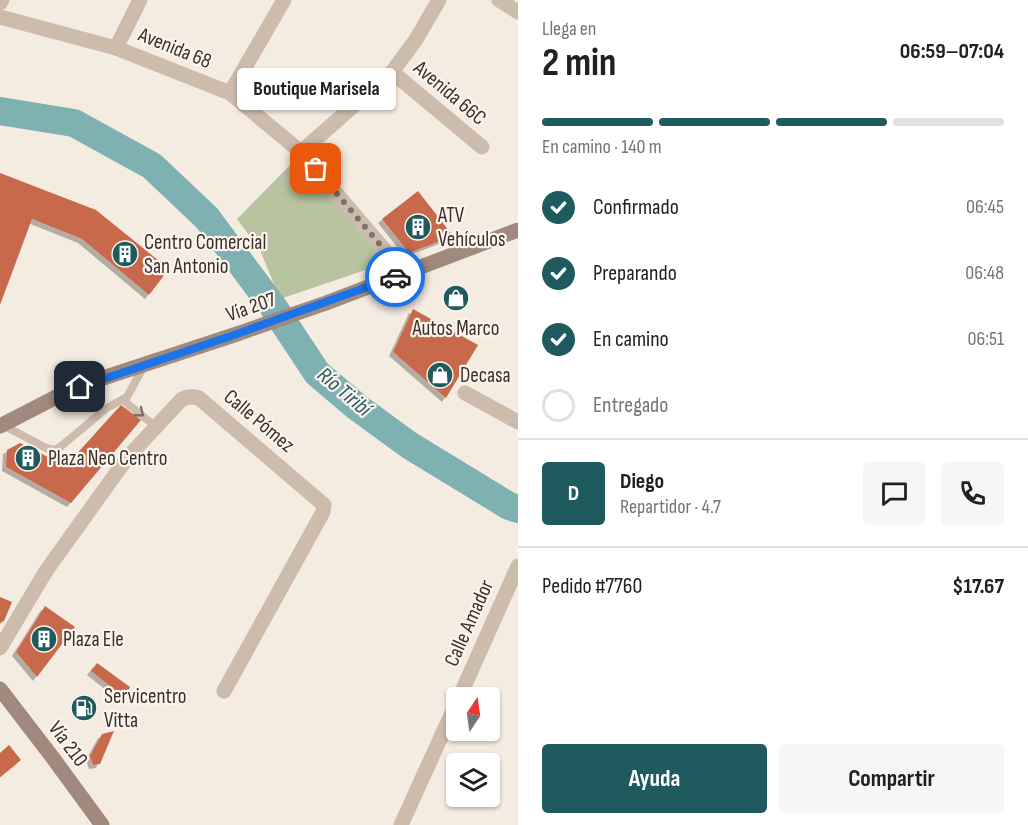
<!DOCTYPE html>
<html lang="es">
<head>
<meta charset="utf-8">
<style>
  body { margin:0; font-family:"Sofia Sans Condensed",sans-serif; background:#f6f6f6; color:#202124; height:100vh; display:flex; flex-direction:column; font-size:22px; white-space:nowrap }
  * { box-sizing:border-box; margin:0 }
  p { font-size:20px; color:#757577 }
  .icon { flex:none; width:33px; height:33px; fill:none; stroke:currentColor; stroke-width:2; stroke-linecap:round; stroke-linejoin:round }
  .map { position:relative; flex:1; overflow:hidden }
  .side { display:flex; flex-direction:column; background:#fff; width:510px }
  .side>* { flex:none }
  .needle { width:39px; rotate:13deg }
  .controls { position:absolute; left:446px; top:687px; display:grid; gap:12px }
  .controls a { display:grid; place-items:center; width:54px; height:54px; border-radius:6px; background:#fff; box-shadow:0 2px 4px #0004; font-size:30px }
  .pin { position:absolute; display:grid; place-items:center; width:51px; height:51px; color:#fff; margin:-26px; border-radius:12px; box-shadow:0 3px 9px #0006 }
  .courier { position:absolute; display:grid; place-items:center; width:60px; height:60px; margin:-30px; border:4px solid #1a73e8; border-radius:50%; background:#fff; color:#222; box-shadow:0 2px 8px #0007 }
  .bubble { position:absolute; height:42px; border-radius:6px; background:#fff; box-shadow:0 2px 4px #0004; font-size:20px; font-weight:700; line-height:42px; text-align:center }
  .overview em { font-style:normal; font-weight:700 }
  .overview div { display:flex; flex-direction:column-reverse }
  .overview { display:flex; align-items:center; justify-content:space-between; height:102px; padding:0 24px }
  h1 { font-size:39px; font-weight:700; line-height:45px }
  .bar { display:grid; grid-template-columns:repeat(4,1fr); gap:9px 6px; align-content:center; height:72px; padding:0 24px }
  .bar i { height:8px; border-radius:4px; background:#e0e0e0 }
  .bar .current { background:#1f5a5e }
  .bar p { grid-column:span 4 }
  .line { display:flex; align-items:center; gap:15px; padding:0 24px; border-top:2px solid #e0e0e0 }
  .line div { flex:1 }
  .round { display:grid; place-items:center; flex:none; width:63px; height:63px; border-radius:6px; background:#f6f6f6 }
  ol { padding:0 24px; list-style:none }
  li { display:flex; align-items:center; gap:18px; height:66px }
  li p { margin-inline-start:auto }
  li .icon { padding:6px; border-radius:50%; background:#1f5a5e; color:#fff; stroke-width:4 }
  li:last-child { color:#757577 }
  li i { width:33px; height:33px; border:3px solid #e0e0e0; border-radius:50% }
  .action { display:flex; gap:12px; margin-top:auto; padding:12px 24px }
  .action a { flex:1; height:69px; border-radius:6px; background:#1f5a5e; color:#fff; font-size:24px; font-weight:700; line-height:69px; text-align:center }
  .action a+a { background:#f6f6f6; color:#202124 }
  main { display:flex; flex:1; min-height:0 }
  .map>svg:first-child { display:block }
  .green { fill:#b8c4a0 }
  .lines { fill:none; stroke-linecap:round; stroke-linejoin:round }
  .river { stroke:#7fb0b2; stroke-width:28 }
  .building { fill:#c8694b; filter:url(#shadow) }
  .lane { stroke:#cdbbac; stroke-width:8 }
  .street { stroke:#cdbbac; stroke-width:15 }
  .secondary { stroke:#a18a7d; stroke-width:15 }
  .oneway { stroke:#7d6f65 }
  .done { stroke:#7c716b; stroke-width:6; stroke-dasharray:0 10.8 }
  .route { stroke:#1a73e8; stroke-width:8 }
  .labels { text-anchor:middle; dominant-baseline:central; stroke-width:4.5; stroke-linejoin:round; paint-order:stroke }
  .street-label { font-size:21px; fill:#3b302b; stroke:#fbf5ee }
  .poi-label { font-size:21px; fill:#3b302b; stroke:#fbf5ee; text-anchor:start }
  .water-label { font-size:22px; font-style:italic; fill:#1f5a5e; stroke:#fbf5ee }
</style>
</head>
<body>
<main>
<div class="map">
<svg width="518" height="825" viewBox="0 0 518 825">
  <defs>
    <filter id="shadow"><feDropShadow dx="-4" dy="4" stdDeviation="0" flood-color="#0004"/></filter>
  </defs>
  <rect width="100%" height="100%" fill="#f4ebe1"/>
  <polygon class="green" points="299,159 386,263 280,299 260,250 237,219 292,163"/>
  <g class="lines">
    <polyline class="river" points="0,111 74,123 152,166 207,218 274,308 317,373 357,407 409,445 509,506 518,509"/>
  </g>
  <g class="building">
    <polygon points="0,173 96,210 169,269 149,295 82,239 32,219 0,305"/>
    <polygon points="418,191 453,236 409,253 382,219"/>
    <polygon points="413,309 478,345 446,398 393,352"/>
    <polygon points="121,405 141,420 71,503 6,467 7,450 20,443 66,466"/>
    <polygon points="0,597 12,602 4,621 0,623"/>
    <polygon points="45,606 75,627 37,677 16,652"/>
    <polygon points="97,663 130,687 125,698 91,671"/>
    <polygon points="114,731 100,764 93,765 90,756 102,734"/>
    <polygon points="9,745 21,760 0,777 0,753"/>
  </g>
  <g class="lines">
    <g class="lane">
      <polyline points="123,400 156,427"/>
      <polyline points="3,425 46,448 54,450 60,447 107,408 127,397 145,364"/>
    </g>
    <g class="street">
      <polyline points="499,0 518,12"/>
      <polyline points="0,3 2,0"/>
      <polyline points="0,17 116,48 230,93 301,152 405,274"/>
      <polyline points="116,48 140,0"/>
      <polyline points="392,72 482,147"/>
      <polyline points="230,93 284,0"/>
      <polyline points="301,152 392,72 415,41 439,0"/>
      <polyline points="465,393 518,422"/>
      <path d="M0,648L46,571L127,458L181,400C187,396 192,396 199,398L324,505L323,512L224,691"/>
      <polyline points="459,698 518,566"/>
      <polyline points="401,825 456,704"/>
    </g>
    <g class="secondary">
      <polyline points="0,426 66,392 94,381 234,335 326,303 518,230"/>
      <polyline points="0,689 53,758 102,825"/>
    </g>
  </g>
  <defs><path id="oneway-chevron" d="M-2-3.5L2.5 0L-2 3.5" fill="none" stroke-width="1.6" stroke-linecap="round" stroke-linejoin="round" transform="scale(1.5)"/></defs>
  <use class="oneway" href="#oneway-chevron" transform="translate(140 413) rotate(39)"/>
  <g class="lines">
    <polyline class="done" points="316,169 405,274 395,277"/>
    <polyline class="route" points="80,387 234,335 395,277"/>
  </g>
  <defs>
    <symbol id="building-disc" viewBox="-11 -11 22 22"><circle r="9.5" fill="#1f5a5e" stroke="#fbf5ee"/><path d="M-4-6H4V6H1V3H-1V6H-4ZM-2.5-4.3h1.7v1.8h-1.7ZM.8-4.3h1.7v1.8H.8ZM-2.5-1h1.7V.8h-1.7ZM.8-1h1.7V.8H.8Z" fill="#fff"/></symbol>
    <symbol id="shop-disc" viewBox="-11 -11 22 22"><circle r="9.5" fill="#1f5a5e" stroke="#fbf5ee"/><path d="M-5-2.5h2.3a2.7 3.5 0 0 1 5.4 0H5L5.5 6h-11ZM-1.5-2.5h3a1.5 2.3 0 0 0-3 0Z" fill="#fff"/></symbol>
    <symbol id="fuel-disc" viewBox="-11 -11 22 22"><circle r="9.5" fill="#1f5a5e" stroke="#fbf5ee"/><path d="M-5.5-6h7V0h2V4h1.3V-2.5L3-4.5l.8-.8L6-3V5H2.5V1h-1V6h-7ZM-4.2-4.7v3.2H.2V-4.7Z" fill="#fff"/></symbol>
  </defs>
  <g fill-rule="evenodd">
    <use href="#building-disc" x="403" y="212" width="30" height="30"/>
    <use href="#building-disc" x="110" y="239" width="30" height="30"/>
    <use href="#shop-disc" x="441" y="283" width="30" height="30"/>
    <use href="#shop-disc" x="425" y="360" width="30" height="30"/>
    <use href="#building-disc" x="13" y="443" width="30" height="30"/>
    <use href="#building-disc" x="29" y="624" width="30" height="30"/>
    <use href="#fuel-disc" x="69" y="693" width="30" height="30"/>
  </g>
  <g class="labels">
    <g class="street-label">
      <text transform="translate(175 48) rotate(22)">Avenida 68</text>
      <text transform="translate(450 93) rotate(40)">Avenida 66C</text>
      <text transform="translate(251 307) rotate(-19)">Vía 207</text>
      <text transform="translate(259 421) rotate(40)">Calle Pómez</text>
      <text transform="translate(469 623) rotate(-66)">Calle Amador</text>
      <text transform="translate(68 744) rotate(53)">Vía 210</text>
    </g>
    <g class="poi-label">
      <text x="438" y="215">ATV<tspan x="438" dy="24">Vehículos</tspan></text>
      <text x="144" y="242">Centro Comercial<tspan x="144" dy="24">San Antonio</tspan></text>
      <text x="456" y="328" text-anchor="middle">Autos Marco</text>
      <text x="460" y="375">Decasa</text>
      <text x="48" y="458">Plaza Neo Centro</text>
      <text x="63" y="639">Plaza Ele</text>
      <text x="104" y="696">Servicentro<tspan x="104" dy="24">Vitta</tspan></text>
    </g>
    <g class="water-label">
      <text transform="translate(344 392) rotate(40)">Río Tiribí</text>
    </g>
  </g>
</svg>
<div class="controls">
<a><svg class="needle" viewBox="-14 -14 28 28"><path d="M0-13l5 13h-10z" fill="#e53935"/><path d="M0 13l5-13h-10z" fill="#757577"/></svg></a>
<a><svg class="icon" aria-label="layers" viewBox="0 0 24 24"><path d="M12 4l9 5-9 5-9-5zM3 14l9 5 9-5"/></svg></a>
</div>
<div class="pin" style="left:316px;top:169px;background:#ea580c"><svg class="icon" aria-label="bag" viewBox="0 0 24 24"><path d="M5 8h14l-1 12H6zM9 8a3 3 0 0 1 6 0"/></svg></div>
<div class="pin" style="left:80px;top:387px;background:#1f2937"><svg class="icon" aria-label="home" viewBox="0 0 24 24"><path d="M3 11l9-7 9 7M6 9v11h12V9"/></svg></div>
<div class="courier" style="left:395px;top:277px"><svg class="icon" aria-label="car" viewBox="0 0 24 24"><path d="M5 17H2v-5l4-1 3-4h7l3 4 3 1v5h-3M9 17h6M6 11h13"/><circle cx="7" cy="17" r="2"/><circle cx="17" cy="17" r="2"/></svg></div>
<div class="bubble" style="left:237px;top:68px;width:159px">Boutique Marisela</div>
</div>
<section class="side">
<div class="overview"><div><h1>2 min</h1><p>Llega en</p></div><em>06:59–07:04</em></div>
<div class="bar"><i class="current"></i><i class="current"></i><i class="current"></i><i></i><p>En camino · 140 m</p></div>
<ol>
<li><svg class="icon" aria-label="check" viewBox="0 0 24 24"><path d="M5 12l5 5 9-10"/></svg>Confirmado<p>06:45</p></li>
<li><svg class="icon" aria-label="check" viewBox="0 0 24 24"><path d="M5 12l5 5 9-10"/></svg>Preparando<p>06:48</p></li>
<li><svg class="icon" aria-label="check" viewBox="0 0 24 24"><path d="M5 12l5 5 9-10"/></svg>En camino<p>06:51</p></li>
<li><i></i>Entregado</li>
</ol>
<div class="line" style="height:108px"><b class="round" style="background:#1f5a5e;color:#fff">D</b><div><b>Diego</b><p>Repartidor · 4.7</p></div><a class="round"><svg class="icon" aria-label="chat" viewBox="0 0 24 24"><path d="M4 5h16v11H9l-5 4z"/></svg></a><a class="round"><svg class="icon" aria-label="phone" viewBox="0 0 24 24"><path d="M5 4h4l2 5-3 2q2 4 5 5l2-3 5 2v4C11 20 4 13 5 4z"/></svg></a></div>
<div class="line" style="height:78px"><div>Pedido #7760</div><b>$17.67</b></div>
<div class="action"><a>Ayuda</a><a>Compartir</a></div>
</section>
</main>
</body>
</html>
